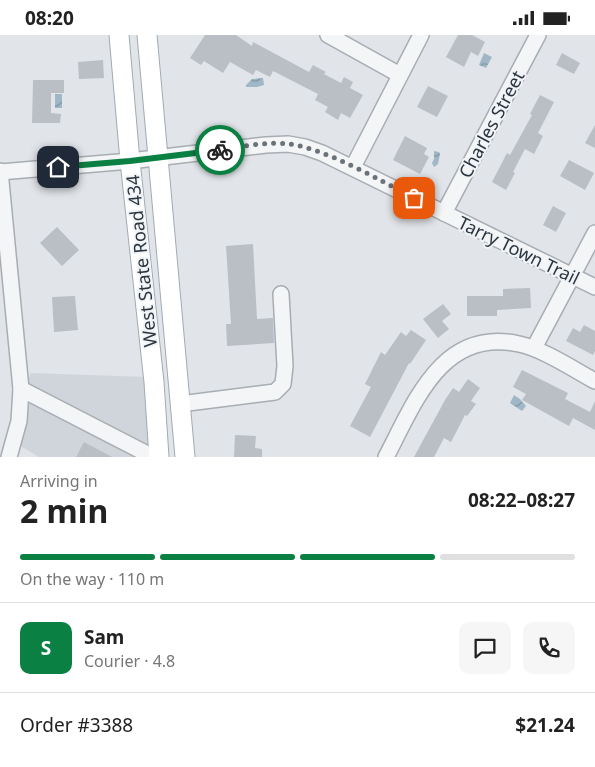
<!DOCTYPE html>
<html lang="en">
<head>
<meta charset="utf-8">
<style>
  body { margin:0; font-family:"Noto Sans",sans-serif; background:#f6f6f6; color:#222; height:100vh; display:flex; flex-direction:column; font-size:19px; white-space:nowrap }
  * { box-sizing:border-box; margin:0 }
  p { font-size:16px; color:#767676 }
  .icon { flex:none; width:28px; height:28px; fill:none; stroke:currentColor; stroke-width:2; stroke-linecap:round; stroke-linejoin:round }
  .map { position:relative; height:422px; overflow:hidden }
  .panel { display:flex; flex-direction:column; background:#fff; flex:1 }
  .panel>* { flex:none }
  .pin { position:absolute; display:grid; place-items:center; width:42px; height:42px; color:#fff; margin:-21px; border-radius:10px; box-shadow:0 2px 8px #0006 }
  .courier { position:absolute; display:grid; place-items:center; width:50px; height:50px; margin:-25px; border:4px solid #0b8043; border-radius:50%; background:#fff; color:#222; box-shadow:0 1px 6px #0007 }
  .head em { font-style:normal; font-weight:700 }
  .head div { display:flex; flex-direction:column-reverse }
  .head { display:flex; align-items:center; justify-content:space-between; height:85px; padding:0 20px }
  h1 { font-size:32px; font-weight:700; line-height:38px }
  .bar { display:grid; grid-template-columns:repeat(4,1fr); gap:8px 5px; align-content:center; height:60px; padding:0 20px }
  .bar i { height:6px; border-radius:4px; background:#e0e0e0 }
  .bar .selected { background:#0b8043 }
  .bar p { grid-column:span 4 }
  .line { display:flex; align-items:center; gap:12px; padding:0 20px; border-top:1px solid #e0e0e0 }
  .line div { flex:1 }
  .round { display:grid; place-items:center; flex:none; width:52px; height:52px; border-radius:10px; background:#f6f6f6 }
  .status { display:flex; justify-content:space-between; align-items:center; height:35px; padding:0 25px; background:#fff; direction:ltr }
  .status svg { height:14px; fill:currentColor }
  .map>svg:first-child { display:block }
  .built { fill:#cfd5db }
  .water { fill:url(#water-waves) }
  .building { fill:#b9bfc5 }
  .lines { fill:none; stroke-linecap:round; stroke-linejoin:round }
  .minor-casing { stroke:#a7adb3; stroke-width:18 }
  .major-casing { stroke:#a1abb4; stroke-width:21 }
  .minor { stroke:#f4f5f7; stroke-width:15 }
  .major { stroke:#fff; stroke-width:19 }
  .done { stroke:#6b737a; stroke-width:5; stroke-dasharray:0 9 }
  .route { stroke:#0b8043; stroke-width:6 }
  .labels { text-anchor:middle; dominant-baseline:central; stroke-width:4; stroke-linejoin:round; paint-order:stroke }
  .street-label { font-size:18px; fill:#2b353f; stroke:#f1f4f6 }
</style>
</head>
<body>
<div class="status"><b>08:20</b><svg viewBox="0 0 49 12"><path d="M0 12V9h3v3zM5 12V6h3v6zM10 12V3h3v9zM15 12V0h3v12zM26 1h20v11H26zM47 4h2v5h-2z"/></svg></div>
<div class="map">
<svg width="595" height="422" viewBox="0 0 595 422">
  <defs>
    <pattern id="water-waves" width="16" height="10" patternUnits="userSpaceOnUse" patternTransform="scale(1.25)"><rect width="16" height="10" fill="#9fb7c6"/><path d="M0 5q4-4 8 0t8 0" fill="none" stroke="#8296a2"/></pattern>
  </defs>
  <rect width="100%" height="100%" fill="#e1e5e9"/>
  <g class="built">
    <polygon points="31,338 148,342 153,416 26,349"/>
    <polygon points="26,362 142,422 39,422 19,410"/>
  </g>
  <g class="water">
    <polygon points="484,18 492,22 486,33 479,30"/>
    <polygon points="263,43 264,50 257,52 246,52 246,50 252,44"/>
    <rect x="55" y="59" width="7" height="14"/>
    <polygon points="434,116 439,117 440,119 438,129 434,132 432,128 434,124"/>
    <polygon points="514,360 520,364 526,371 522,376 510,368"/>
  </g>
  <g class="building">
    <polygon points="205,0 236,0 252,11 253,7 309,37 313,30 326,37 324,39 341,48 344,42 353,47 350,53 363,60 350,83 341,78 338,85 325,77 328,72 315,65 318,59 273,36 270,42 256,35 253,40 230,27 223,38 204,26 201,30 190,23"/>
    <polygon points="458,0 472,0 485,7 478,21 471,17 464,32 446,22"/>
    <polygon points="562,18 580,28 574,39 556,30"/>
    <polygon points="103,25 104,43 79,44 78,27"/>
    <polygon points="33,45 64,45 64,58 51,58 51,78 61,79 60,88 32,88"/>
    <polygon points="428,51 448,61 437,82 417,72"/>
    <polygon points="540,60 554,67 538,98 543,101 534,119 525,114 513,137 515,138 506,155 492,147 507,118 510,120 532,80 530,79"/>
    <polygon points="595,90 595,113 585,108"/>
    <polygon points="405,101 427,113 424,119 429,122 420,139 393,125"/>
    <polygon points="569,125 594,138 585,155 560,141"/>
    <polygon points="553,171 566,178 556,197 543,190"/>
    <polygon points="57,192 79,215 62,231 40,208"/>
    <polygon points="253,209 257,284 273,283 274,308 227,311 226,289 231,289 226,211"/>
    <polygon points="530,253 531,273 497,275 497,281 467,281 467,261 503,261 503,254"/>
    <polygon points="75,261 78,295 54,297 52,262"/>
    <polygon points="443,269 451,279 442,286 449,294 438,303 423,284"/>
    <polygon points="584,290 595,296 595,316 593,320 566,306 573,293 580,297"/>
    <polygon points="411,295 426,305 410,329 409,328 370,402 350,391 371,352 365,349 381,317 385,320 401,297 406,301"/>
    <polygon points="522,335 568,358 565,364 590,377 595,366 595,395 573,383 569,391 522,365 526,359 513,352"/>
    <polygon points="468,344 480,353 471,366 476,369 467,381 465,380 451,407 444,403 434,422 414,422 445,365 453,353 459,357"/>
    <polygon points="235,400 256,401 255,413 262,414 262,422 234,422"/>
    <polygon points="84,407 112,422 76,422"/>
  </g>
  <g class="lines">
    <defs>
      <g id="minor">
        <polyline points="328,0 400,40"/>
        <polyline points="353,132 421,0"/>
        <polyline points="0,136 21,354 19,386 9,422"/>
        <polyline points="0,137 130,126 266,110 288,109 305,112 322,118 595,252"/>
        <polyline points="444,178 538,0"/>
        <polyline points="534,313 595,198"/>
        <polyline points="21,354 153,422"/>
        <polyline points="180,369 275,357 283,349 285,331 281,259"/>
        <path d="M386,422C415,367 442,292 519,309C543,314 573,334 595,346"/>
      </g>
      <g id="major">
        <polyline points="119,0 130,126 154,347 159,422"/>
        <polyline points="147,0 185,422"/>
      </g>
    </defs>
    <use href="#minor" class="minor-casing"/>
    <use href="#major" class="major-casing"/>
    <use href="#minor" class="minor"/>
    <use href="#major" class="major"/>
  </g>
  <g class="lines">
    <path class="done" d="M220,115C242,112 267,106 289,109C327,114 379,145 414,163"/>
    <polyline class="route" points="58,132 130,126 220,115"/>
  </g>
  <g class="labels">
    <g class="street-label">
      <text transform="translate(491 89) rotate(-62)">Charles Street</text>
      <text transform="translate(519 215) rotate(26)">Tarry Town Trail</text>
      <text transform="translate(141 226) rotate(-96)">West State Road 434</text>
    </g>
  </g>
</svg>
<div class="pin" style="left:414px;top:163px;background:#ea580c"><svg class="icon" aria-label="bag" viewBox="0 0 24 24"><path d="M5 8h14l-1 12H6zM9 8a3 3 0 0 1 6 0"/></svg></div>
<div class="pin" style="left:58px;top:132px;background:#1f2937"><svg class="icon" aria-label="home" viewBox="0 0 24 24"><path d="M3 11l9-7 9 7M6 9v11h12V9"/></svg></div>
<div class="courier" style="left:220px;top:115px"><svg class="icon" aria-label="bike" viewBox="0 0 24 24"><circle cx="6" cy="16" r="4"/><circle cx="18" cy="16" r="4"/><path d="M6 16l4-8h5l3 8M10 8l3 8H6M13 5h3"/></svg></div>
</div>
<section class="panel">
<div class="head"><div><h1>2 min</h1><p>Arriving in</p></div><em>08:22–08:27</em></div>
<div class="bar"><i class="selected"></i><i class="selected"></i><i class="selected"></i><i></i><p>On the way · 110 m</p></div>
<div class="line" style="height:90px"><b class="round" style="background:#0b8043;color:#fff">S</b><div><b>Sam</b><p>Courier · 4.8</p></div><a class="round"><svg class="icon" aria-label="chat" viewBox="0 0 24 24"><path d="M4 5h16v11H9l-5 4z"/></svg></a><a class="round"><svg class="icon" aria-label="phone" viewBox="0 0 24 24"><path d="M5 4h4l2 5-3 2q2 4 5 5l2-3 5 2v4C11 20 4 13 5 4z"/></svg></a></div>
<div class="line" style="height:65px"><div>Order #3388</div><b>$21.24</b></div>
</section>
</body>
</html>
